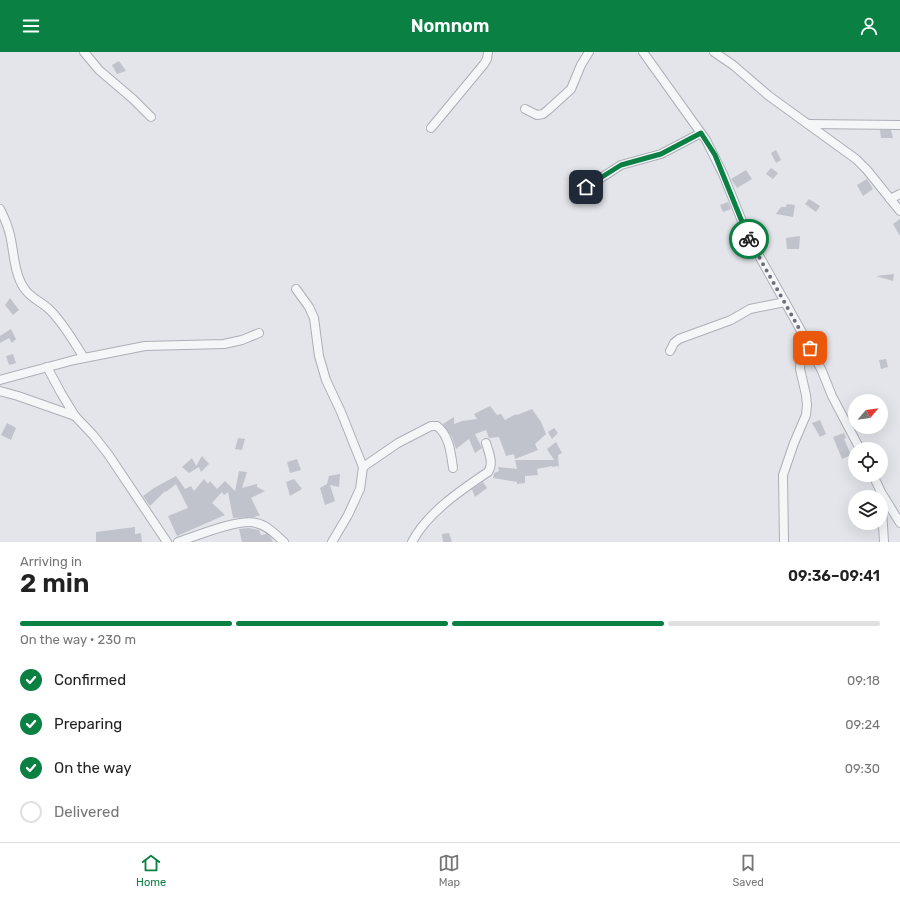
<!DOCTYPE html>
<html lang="en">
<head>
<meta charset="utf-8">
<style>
  body { margin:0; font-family:Rubik,sans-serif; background:#f2f2f2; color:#222; height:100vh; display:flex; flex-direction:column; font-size:15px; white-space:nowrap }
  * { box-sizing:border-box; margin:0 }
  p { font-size:13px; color:#767676 }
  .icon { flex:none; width:22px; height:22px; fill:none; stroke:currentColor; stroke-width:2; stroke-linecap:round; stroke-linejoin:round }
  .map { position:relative; height:490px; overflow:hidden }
  .details { display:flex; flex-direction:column; background:#fff; flex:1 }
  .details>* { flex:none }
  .needle { width:26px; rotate:62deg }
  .buttons { position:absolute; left:848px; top:342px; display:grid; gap:8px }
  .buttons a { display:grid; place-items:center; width:40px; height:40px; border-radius:50%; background:#fff; box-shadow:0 4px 16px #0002; font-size:20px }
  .pin { position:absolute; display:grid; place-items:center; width:34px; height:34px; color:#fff; margin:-17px; border-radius:8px; box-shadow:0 2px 6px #0006 }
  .courier { position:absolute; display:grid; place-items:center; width:40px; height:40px; margin:-20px; border:3px solid #0b8043; border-radius:50%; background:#fff; color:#222; box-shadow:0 1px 5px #0007 }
  .summary em { font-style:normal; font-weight:600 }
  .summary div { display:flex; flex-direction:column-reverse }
  .summary { display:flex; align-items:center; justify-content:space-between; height:68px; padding:0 20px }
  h1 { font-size:26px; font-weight:600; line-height:30px }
  .bar { display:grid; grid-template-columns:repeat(4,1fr); gap:6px 4px; align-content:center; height:48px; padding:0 20px }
  .bar i { height:5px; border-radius:3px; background:#e0e0e0 }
  .bar .current { background:#0b8043 }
  .bar p { grid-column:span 4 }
  ol { padding:0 20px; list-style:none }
  li { display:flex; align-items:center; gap:12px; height:44px }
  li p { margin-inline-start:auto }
  li .icon { padding:4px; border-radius:50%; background:#0b8043; color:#fff; stroke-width:4 }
  li:last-child { color:#767676 }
  li i { width:22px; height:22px; border:2px solid #e0e0e0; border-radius:50% }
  header { display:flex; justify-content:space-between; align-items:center; height:52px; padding:0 20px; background:#0b8043; color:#fff; font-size:18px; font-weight:600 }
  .dock { display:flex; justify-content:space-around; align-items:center; height:56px; border-top:1px solid #e0e0e0; background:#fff; font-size:11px; color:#767676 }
  .dock a { display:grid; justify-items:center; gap:2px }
  .dock .current { color:#0b8043 }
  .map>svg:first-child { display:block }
  .building { fill:#c0c3cc }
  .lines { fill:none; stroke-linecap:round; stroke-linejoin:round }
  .minor-casing { stroke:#acafb7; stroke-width:10 }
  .minor { stroke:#f5f6f8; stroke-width:8 }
  .done { stroke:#6c707c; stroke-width:4; stroke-dasharray:0 7.2 }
  .route { stroke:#0b8043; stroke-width:5 }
</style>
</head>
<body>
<header><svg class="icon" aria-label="menu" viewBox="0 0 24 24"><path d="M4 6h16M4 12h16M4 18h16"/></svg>Nomnom<svg class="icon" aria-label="person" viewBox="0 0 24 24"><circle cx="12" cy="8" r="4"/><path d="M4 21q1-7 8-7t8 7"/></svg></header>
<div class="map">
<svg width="900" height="490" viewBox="0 0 900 490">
  <rect width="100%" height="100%" fill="#e3e5ea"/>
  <g class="building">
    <polygon points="119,9 126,19 117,22 112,13"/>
    <polygon points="880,78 891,78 893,86 881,86"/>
    <polygon points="776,98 781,108 776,111 771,101"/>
    <polygon points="771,116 778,121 773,127 766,122"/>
    <polygon points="746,118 752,127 737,136 731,127"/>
    <polygon points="867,127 873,137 863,144 857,133"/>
    <polygon points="809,147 820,154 816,160 805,152"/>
    <polygon points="728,150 731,157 723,160 720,153"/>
    <polygon points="787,152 795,153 793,165 776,162 781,155 786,155"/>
    <polygon points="900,167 900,184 893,172"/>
    <polygon points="800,184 799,197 787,197 786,186"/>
    <polygon points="894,222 893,229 876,224"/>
    <polygon points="10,246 19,258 13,263 5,253"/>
    <polygon points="11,277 16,287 12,291 9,286 0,291 0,284"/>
    <polygon points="13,302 16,311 9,313 6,304"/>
    <polygon points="886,307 888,315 881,317 879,308"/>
    <polygon points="490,354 497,363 501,362 505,368 516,362 517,363 532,357 541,370 546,382 535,392 538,398 515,407 514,402 506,404 499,385 489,386 486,378 475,382 482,396 475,401 469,387 456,397 452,385 443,372 454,365 454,372 462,369 477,367 474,362"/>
    <polygon points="820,368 826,382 820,385 812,371"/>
    <polygon points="7,371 16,376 11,388 1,383"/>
    <polygon points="554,376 558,381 552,387 548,380"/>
    <polygon points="844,381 846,386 844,387 851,403 842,407 833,385"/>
    <polygon points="238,386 245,387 242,398 235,397"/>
    <polygon points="556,390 562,401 558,403 559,416 558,414 552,415 552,414 537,417 538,423 525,424 525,431 517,432 517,430 493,426 494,421 499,419 498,415 517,417 515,408 554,408 547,397"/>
    <polygon points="202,404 209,412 201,420 199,415 189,421 182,415 192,406 196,414"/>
    <polygon points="297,407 301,418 290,421 287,410"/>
    <polygon points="239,419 247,420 242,436 257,432 257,435 265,439 251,446 260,464 255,464 256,465 233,466 228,440 224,443 222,440 212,451 225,463 177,484 168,464 188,456 176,432 166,440 165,439 150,454 143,444 154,436 176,424 185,437 191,434 194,439 204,427 208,432 210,429 217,437 225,429 235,439"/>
    <polygon points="340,422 339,435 330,433 335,449 325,453 320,436 327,432 329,424"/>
    <polygon points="294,427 302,437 290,444 286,430"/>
    <polygon points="483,430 487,436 475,445 472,437"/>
    <polygon points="135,475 135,482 141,481 142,490 96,490 96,480"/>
    <polygon points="249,476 259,478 261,483 267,482 271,486 273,490 242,490 239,477"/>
    <polygon points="449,481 452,490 443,490 442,482"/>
  </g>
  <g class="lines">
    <defs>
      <g id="minor">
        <polyline points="84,0 99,18 133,47 151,65"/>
        <polyline points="643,0 706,88 723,122 748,184 804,284 822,319 832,344 860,397"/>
        <polyline points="714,0 733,13 769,44 856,107 867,118 900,159"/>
        <polyline points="525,57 537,63 543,62 548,58 571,37 581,13 589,0"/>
        <polyline points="808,72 900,73"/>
        <polyline points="431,76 484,12 487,7 488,0"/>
        <polyline points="587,135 621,113 661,102 701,81"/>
        <polyline points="890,147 900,142"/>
        <path d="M0,157C4,165 8,174 10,183C14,200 14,221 24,236C30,246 42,250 50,258C64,272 74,290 84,306"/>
        <polyline points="296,237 309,255 314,266 319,304 326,328 341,360 363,415 360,437 348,463 332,490"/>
        <polyline points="670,299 674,291 679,287 731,268 750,257 785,250"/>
        <polyline points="47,315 61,341 75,364 93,383 108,402 167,490"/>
        <polyline points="0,328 74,308 145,294 224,292 242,288 259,281"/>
        <polyline points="0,339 18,344 75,364"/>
        <path d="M363,415L398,391L431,374H437C449,383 451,401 453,416"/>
        <polyline points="873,423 881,440 900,471"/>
        <polyline points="881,441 884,490"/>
        <path d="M178,490C196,484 240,466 256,471C267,473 276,483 284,490"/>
        <path d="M412,490C427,461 461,438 488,420C494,412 489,401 486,391"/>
        <polyline points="784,490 783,423 794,391 806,363 807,353 806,343 800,317 801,301 804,284"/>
      </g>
    </defs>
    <use href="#minor" class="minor-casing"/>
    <use href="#minor" class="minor"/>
  </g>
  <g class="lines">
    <polyline class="done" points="749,187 810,296"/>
    <polyline class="route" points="586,135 621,113 661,102 701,81 715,103 749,187"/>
  </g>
</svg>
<div class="buttons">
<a><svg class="needle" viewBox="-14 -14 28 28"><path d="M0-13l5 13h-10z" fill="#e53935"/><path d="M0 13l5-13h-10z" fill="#767676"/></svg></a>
<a><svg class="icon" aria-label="locate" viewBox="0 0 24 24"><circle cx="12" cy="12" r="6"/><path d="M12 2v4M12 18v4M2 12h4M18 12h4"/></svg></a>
<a><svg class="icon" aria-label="layers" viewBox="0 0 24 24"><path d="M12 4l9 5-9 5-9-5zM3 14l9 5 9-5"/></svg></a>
</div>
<div class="pin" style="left:810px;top:296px;background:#ea580c"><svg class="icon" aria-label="bag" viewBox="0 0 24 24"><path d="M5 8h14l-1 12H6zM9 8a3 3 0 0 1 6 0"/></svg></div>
<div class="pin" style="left:586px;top:135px;background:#1f2937"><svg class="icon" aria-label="home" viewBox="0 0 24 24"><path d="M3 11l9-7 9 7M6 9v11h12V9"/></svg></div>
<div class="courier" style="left:749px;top:187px"><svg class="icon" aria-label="bike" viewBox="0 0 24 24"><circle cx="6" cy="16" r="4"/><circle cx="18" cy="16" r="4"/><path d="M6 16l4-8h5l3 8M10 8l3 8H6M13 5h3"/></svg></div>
</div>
<section class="details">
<div class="summary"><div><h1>2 min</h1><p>Arriving in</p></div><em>09:36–09:41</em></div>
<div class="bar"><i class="current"></i><i class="current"></i><i class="current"></i><i></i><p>On the way · 230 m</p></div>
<ol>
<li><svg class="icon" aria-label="check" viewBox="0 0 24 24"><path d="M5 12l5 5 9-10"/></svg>Confirmed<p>09:18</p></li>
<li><svg class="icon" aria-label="check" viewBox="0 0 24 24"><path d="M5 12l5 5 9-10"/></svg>Preparing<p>09:24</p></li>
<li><svg class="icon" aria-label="check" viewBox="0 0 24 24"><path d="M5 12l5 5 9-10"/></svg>On the way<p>09:30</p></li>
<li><i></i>Delivered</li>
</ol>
</section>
<nav class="dock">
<a class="current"><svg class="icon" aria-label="home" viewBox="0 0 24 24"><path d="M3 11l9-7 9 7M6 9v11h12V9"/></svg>Home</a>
<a><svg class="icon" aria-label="map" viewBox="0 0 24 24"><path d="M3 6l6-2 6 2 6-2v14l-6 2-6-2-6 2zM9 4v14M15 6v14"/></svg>Map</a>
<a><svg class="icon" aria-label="saved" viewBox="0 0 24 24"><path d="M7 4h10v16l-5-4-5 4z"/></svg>Saved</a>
</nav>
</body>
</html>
